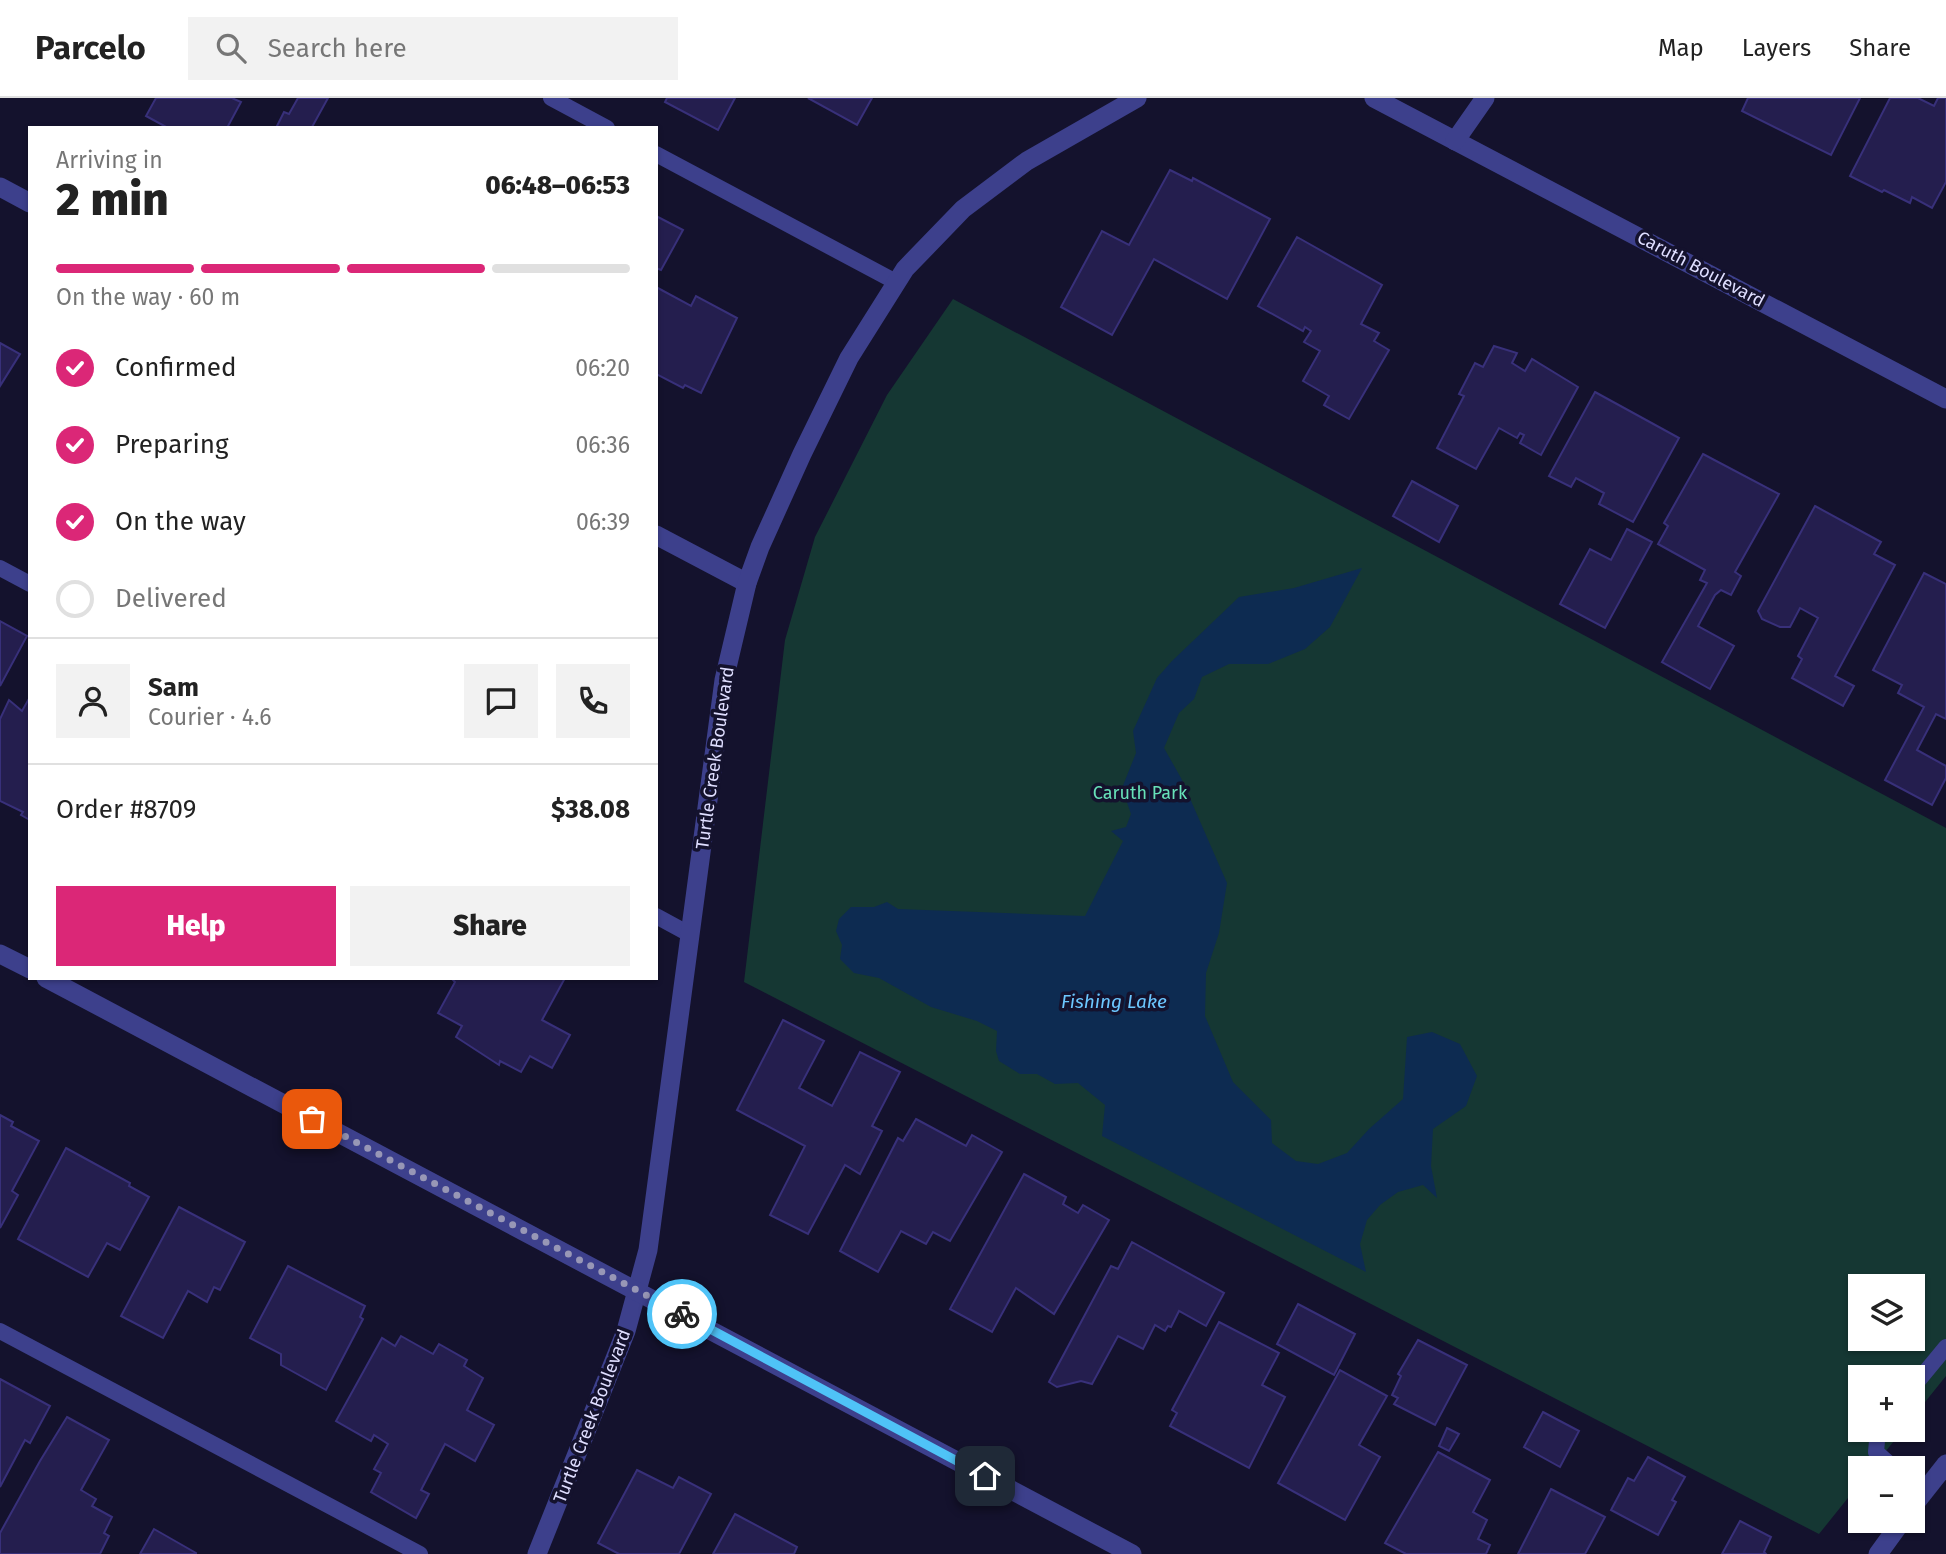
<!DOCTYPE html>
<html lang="en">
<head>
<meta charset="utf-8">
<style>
  body { margin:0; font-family:"Fira Sans",sans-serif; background:#f2f2f2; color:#222; height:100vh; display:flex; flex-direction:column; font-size:26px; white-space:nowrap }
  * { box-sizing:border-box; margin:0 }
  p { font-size:23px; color:#767676 }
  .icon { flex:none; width:38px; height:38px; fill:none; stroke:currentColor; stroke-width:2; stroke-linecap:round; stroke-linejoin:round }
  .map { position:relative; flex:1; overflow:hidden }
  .sheet { position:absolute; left:28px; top:28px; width:630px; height:854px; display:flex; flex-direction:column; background:#fff; border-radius:0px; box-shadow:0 2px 5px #0004 }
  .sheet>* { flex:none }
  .fabs { position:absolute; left:1848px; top:1176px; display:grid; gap:14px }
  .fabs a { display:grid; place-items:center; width:77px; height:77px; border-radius:0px; background:#fff; box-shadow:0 2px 5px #0004; font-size:35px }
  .pin { position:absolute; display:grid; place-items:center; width:60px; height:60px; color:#fff; margin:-30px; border-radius:14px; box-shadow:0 4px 10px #0006 }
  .courier { position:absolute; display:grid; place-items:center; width:70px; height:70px; margin:-35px; border:5px solid #4fc3f7; border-radius:50%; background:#fff; color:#222; box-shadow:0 2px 9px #0007 }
  .headline em { font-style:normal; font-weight:800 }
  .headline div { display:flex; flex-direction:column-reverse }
  .headline { display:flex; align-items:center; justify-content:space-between; height:119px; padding:0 28px }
  h1 { font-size:46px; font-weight:800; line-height:52px }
  .bar { display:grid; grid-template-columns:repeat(4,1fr); gap:10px 7px; align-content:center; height:84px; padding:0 28px }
  .bar i { height:9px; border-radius:5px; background:#e0e0e0 }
  .bar .current { background:#db2777 }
  .bar p { grid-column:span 4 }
  .line { display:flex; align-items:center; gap:18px; padding:0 28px; border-top:2px solid #e0e0e0 }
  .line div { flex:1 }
  .round { display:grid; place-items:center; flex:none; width:74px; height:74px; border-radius:0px; background:#f2f2f2 }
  ol { padding:0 28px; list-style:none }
  li { display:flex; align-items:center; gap:21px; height:77px }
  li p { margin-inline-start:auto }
  li .icon { padding:7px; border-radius:50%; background:#db2777; color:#fff; stroke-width:4 }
  li:last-child { color:#767676 }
  li i { width:38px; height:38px; border:4px solid #e0e0e0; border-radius:50% }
  .button { display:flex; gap:14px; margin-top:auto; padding:14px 28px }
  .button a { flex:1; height:80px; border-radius:0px; background:#db2777; color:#fff; font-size:28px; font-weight:800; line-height:80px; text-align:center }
  .button a+a { background:#f2f2f2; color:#222 }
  header { display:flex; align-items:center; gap:42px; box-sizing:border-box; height:98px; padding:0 35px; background:#fff; border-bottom:2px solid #e0e0e0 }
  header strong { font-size:33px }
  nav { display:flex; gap:38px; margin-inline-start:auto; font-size:24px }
  .search { width:490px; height:63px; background:#f2f2f2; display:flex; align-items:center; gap:18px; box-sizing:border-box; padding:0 24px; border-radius:0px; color:#767676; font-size:26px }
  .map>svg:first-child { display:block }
  .green { fill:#153733; fill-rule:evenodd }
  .water { fill:#0d2b51 }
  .building { fill:#241e4e; stroke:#38307a; stroke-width:2 }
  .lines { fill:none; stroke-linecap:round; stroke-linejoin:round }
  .service { stroke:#3d408c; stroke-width:16 }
  .minor { stroke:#3d408c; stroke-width:19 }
  .tertiary { stroke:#3d408c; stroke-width:19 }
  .done { stroke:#9897b6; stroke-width:7; stroke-dasharray:0 12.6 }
  .route { stroke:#4fc3f7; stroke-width:9 }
  .labels { text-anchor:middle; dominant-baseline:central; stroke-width:7; stroke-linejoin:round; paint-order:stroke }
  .street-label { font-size:18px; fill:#dfdeff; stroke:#14122d }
  .park-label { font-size:18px; fill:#67e2b9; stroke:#14122d }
  .water-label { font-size:19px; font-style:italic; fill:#6cc7ff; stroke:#14122d }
</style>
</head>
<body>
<header>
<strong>Parcelo</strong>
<div class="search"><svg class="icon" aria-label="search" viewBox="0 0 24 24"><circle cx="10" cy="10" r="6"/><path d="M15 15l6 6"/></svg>Search here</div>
<nav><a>Map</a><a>Layers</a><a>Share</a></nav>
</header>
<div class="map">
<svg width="1946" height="1456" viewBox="0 0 1946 1456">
  <rect width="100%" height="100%" fill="#14122d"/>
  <path class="green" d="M953,201L1946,730V1278L1913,1319V1279H1860V1332H1903L1872,1370H1860V1385L1819,1436L744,884L785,542L815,439L887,297ZM1860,1188H1913V1241H1860Z"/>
  <polygon class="water" points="1362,470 1330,529 1305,551 1268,566 1229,566 1202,579 1194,601 1179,615 1164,650 1181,680 1227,785 1219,835 1206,875 1205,918 1233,984 1271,1022 1272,1045 1296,1063 1318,1066 1347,1055 1369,1031 1403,1001 1407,939 1432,934 1460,946 1477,978 1466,1008 1433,1031 1431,1068 1437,1100 1423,1087 1398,1094 1380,1107 1367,1122 1360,1146 1366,1174 1102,1038 1105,1007 1078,985 1055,986 1037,976 1020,976 999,963 996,953 997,933 977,923 931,909 879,880 854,875 840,861 842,847 836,833 839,821 851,809 874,809 887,804 898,811 1085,818 1123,743 1111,733 1126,729 1131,716 1122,690 1136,655 1133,633 1157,580 1172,563 1239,499 1294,490"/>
  <g class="building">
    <polygon points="156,0 232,0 241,4 227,30 168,30 146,18"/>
    <polygon points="298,0 328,0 312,29 314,30 276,30 284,14 289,16"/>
    <polygon points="667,0 735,0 718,32 665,4"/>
    <polygon points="808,0 872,0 857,27"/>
    <polygon points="1748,0 1860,0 1831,57 1742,13"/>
    <polygon points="1890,0 1918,0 1934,8 1938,0 1946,0 1946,84 1932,110 1912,99 1910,105 1884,92 1882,94 1850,78"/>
    <polygon points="1170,72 1192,83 1193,80 1270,121 1227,201 1154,161 1112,237 1061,209 1102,133 1129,147"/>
    <polygon points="656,118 683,132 661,172 656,170"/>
    <polygon points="1297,139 1382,187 1361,226 1379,235 1374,243 1389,252 1349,321 1324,307 1329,298 1303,283 1320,253 1304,244 1311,233 1305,229 1303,233 1258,208"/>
    <polygon points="656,189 691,208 696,198 737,220 701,295 685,287 683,290 656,276"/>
    <polygon points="0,245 20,256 0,288"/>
    <polygon points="1494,248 1517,255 1512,265 1525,273 1532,261 1578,289 1541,357 1520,345 1524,337 1520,335 1517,340 1499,330 1476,371 1437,350 1464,298 1459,296 1475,265 1483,269"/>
    <polygon points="1595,294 1679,340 1633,424 1599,406 1604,395 1576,380 1571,389 1549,378"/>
    <polygon points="1703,356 1779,396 1735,474 1741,478 1731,497 1721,492 1715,497 1698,528 1734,548 1710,591 1662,564 1707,485 1700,482 1705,472 1658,446 1668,428 1664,425"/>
    <polygon points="1412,383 1458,408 1439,444 1393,418"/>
    <polygon points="1815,408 1881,444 1874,456 1895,467 1835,578 1854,588 1843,608 1792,580 1802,561 1798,558 1818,520 1800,510 1790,529 1780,529 1762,521 1758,513"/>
    <polygon points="1627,431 1652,444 1605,530 1560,506 1590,451 1611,462"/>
    <polygon points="1924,475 1946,486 1946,621 1936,616 1917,652 1946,668 1946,680 1932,707 1885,682 1924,609 1898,595 1902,587 1873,572"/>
    <polygon points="0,523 27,538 0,588"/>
    <polygon points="30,599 30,722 21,717 23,714 0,703 0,621 9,602 22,613"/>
    <polygon points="451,880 565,880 542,922 570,937 552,970 530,958 521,974 500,963 499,967 456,939 462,928 438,915 455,884"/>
    <polygon points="783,922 824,943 799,990 832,1008 860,954 900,974 872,1028 882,1033 860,1076 845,1067 808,1136 770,1117 805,1048 737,1012"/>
    <polygon points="0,1017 13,1024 11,1028 39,1043 12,1093 18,1097 0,1130"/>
    <polygon points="916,1021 966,1048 972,1037 1002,1054 950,1143 933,1134 926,1146 901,1133 878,1174 840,1153 898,1040 903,1043"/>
    <polygon points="66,1050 130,1085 129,1088 149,1099 120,1152 107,1145 88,1179 18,1141"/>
    <polygon points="1024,1076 1066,1099 1063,1106 1078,1115 1083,1107 1109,1122 1054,1216 1016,1190 992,1234 950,1211"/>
    <polygon points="179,1109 245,1144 220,1192 214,1189 207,1204 188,1193 163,1240 121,1218"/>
    <polygon points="1132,1144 1224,1195 1206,1228 1179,1213 1171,1229 1168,1228 1165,1233 1155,1227 1143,1251 1118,1238 1092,1286 1081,1283 1057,1289 1049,1284 1111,1168 1118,1171"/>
    <polygon points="288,1168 365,1208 360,1219 363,1221 326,1292 281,1267 281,1256 250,1240"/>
    <polygon points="1298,1206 1355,1236 1334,1277 1277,1246"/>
    <polygon points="1219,1224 1279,1255 1262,1287 1285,1299 1249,1370 1170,1328 1177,1315 1172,1312"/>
    <polygon points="401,1238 433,1256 439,1246 467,1262 464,1268 483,1280 467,1312 494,1327 475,1363 445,1346 421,1392 429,1396 416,1420 371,1394 381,1375 374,1371 388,1346 374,1337 371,1343 336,1323 382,1240 395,1248"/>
    <polygon points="1418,1242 1467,1267 1435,1327 1394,1306 1398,1300 1392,1297 1401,1278 1398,1276"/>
    <polygon points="1340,1272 1387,1298 1359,1347 1380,1359 1345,1422 1278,1385"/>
    <polygon points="0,1281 50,1308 30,1345 25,1342 0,1389"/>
    <polygon points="1543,1314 1579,1333 1560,1369 1524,1349"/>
    <polygon points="67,1319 109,1342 81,1392 96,1401 92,1408 112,1419 104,1435 109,1438 100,1456 0,1456 0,1435 40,1363"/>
    <polygon points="1447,1330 1459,1336 1449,1353 1439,1348"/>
    <polygon points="1438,1354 1490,1382 1473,1414 1487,1422 1478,1441 1490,1447 1486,1456 1406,1456 1385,1445"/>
    <polygon points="1648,1359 1685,1379 1672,1402 1676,1404 1658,1437 1611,1412 1628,1380 1634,1383"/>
    <polygon points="637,1372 673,1390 679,1379 711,1396 679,1456 619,1456 598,1445"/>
    <polygon points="1551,1391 1605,1419 1585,1456 1518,1456"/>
    <polygon points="735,1416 797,1449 794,1456 713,1456"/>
    <polygon points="1740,1423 1771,1439 1764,1454 1766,1456 1722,1456"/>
    <polygon points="154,1431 196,1455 196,1456 140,1456"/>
  </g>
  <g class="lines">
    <g class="service">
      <polyline points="551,0 607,30"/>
      <polyline points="656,56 896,184"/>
      <polyline points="0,470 30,486"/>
      <polyline points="656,818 691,837"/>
      <polyline points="0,1233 420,1456"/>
      <polyline points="1913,1289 1946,1249"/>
      <polyline points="1878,1332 1876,1354 1894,1370"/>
    </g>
    <g class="minor">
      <polyline points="1374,0 1946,301"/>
      <polyline points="1455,43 1485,0"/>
      <polyline points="0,89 30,105"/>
      <polyline points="656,437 747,485"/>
      <polyline points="537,1456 626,1233 648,1152 724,582 747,485 760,449 802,356 849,260 905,171 963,111 1027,63 1137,0"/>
    </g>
    <g class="tertiary">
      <polyline points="0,856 30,871"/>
      <polyline points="46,880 1132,1456"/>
      <polyline points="1913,1408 1946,1366"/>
      <polyline points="1878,1456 1902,1423"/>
    </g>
  </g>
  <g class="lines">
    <polyline class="done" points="312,1021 682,1216"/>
    <polyline class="route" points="682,1216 985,1378"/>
  </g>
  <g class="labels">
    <g class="street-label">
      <text transform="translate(1701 171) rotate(28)">Caruth Boulevard</text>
      <text transform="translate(715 660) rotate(-82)">Turtle Creek Boulevard</text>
      <text transform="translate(592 1318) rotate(-69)">Turtle Creek Boulevard</text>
    </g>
    <g class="park-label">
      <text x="1140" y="695">Caruth Park</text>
    </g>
    <g class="water-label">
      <text x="1114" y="903">Fishing Lake</text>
    </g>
  </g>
</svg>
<div class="fabs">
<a><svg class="icon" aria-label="layers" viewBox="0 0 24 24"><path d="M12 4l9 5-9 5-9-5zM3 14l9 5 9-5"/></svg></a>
<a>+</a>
<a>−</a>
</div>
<div class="pin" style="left:312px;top:1021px;background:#ea580c"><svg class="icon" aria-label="bag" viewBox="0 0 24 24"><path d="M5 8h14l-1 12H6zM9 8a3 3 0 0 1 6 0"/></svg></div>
<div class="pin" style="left:985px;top:1378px;background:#1f2937"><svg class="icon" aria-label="home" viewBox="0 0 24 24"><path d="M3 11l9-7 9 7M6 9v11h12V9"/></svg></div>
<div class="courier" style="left:682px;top:1216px"><svg class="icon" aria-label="bike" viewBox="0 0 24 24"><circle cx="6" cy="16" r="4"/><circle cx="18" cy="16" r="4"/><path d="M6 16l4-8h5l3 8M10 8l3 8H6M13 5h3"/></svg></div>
<section class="sheet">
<div class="headline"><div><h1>2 min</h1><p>Arriving in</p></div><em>06:48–06:53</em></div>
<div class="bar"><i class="current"></i><i class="current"></i><i class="current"></i><i></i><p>On the way · 60 m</p></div>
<ol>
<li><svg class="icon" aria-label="check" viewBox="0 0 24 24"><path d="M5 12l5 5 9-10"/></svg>Confirmed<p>06:20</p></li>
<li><svg class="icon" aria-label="check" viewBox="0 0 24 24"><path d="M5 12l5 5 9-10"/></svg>Preparing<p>06:36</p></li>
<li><svg class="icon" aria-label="check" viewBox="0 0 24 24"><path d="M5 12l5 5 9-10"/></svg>On the way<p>06:39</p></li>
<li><i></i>Delivered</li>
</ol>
<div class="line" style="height:126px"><a class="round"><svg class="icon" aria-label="person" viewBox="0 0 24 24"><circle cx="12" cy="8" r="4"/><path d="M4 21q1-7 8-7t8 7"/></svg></a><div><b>Sam</b><p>Courier · 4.6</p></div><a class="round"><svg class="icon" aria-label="chat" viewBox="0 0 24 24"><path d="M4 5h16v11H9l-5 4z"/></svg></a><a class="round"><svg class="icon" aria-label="phone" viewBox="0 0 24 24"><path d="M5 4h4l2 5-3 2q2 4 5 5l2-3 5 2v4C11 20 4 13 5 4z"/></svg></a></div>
<div class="line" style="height:91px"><div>Order #8709</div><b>$38.08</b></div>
<div class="button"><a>Help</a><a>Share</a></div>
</section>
</div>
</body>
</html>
